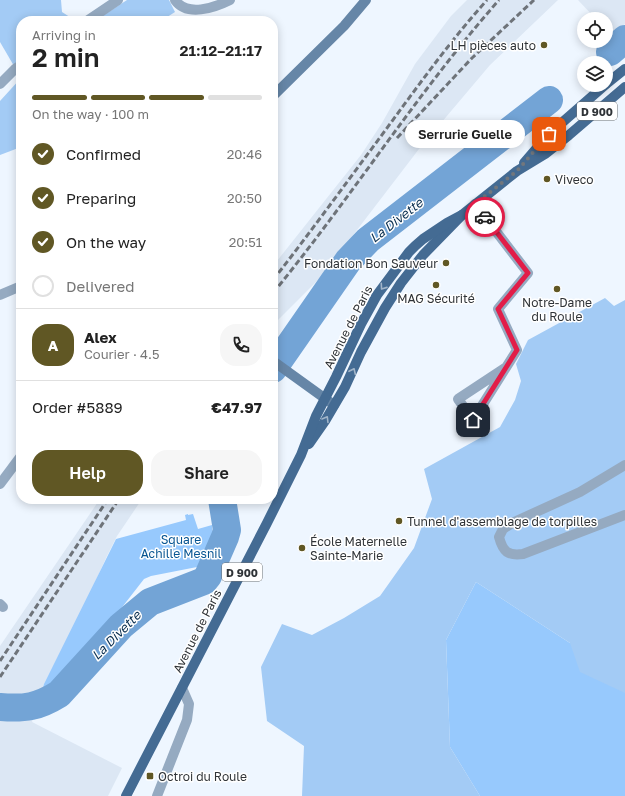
<!DOCTYPE html>
<html lang="en">
<head>
<meta charset="utf-8">
<style>
  body { margin:0; font-family:"Golos Text",sans-serif; background:#f6f6f6; color:#222; height:100vh; display:flex; flex-direction:column; font-size:15px; white-space:nowrap }
  * { box-sizing:border-box; margin:0 }
  p { font-size:13px; color:#767676 }
  .icon { flex:none; width:22px; height:22px; fill:none; stroke:currentColor; stroke-width:2; stroke-linecap:round; stroke-linejoin:round }
  .map { position:relative; flex:1; overflow:hidden }
  .drawer { position:absolute; left:16px; top:16px; width:262px; height:488px; display:flex; flex-direction:column; background:#fff; border-radius:16px; box-shadow:0 2px 10px #0003 }
  .drawer>* { flex:none }
  .buttons { position:absolute; left:577px; top:12px; display:grid; gap:8px }
  .buttons a { display:grid; place-items:center; width:36px; height:36px; border-radius:50%; background:#fff; box-shadow:0 2px 10px #0003; font-size:20px }
  .pin { position:absolute; display:grid; place-items:center; width:34px; height:34px; color:#fff; margin:-17px; border-radius:8px; box-shadow:0 2px 6px #0006 }
  .courier { position:absolute; display:grid; place-items:center; width:40px; height:40px; margin:-20px; border:3px solid #e11d48; border-radius:50%; background:#fff; color:#222; box-shadow:0 1px 5px #0007 }
  .bubble { position:absolute; height:28px; border-radius:14px; background:#fff; box-shadow:0 2px 10px #0003; font-size:13px; font-weight:600; line-height:28px; text-align:center }
  .summary em { font-style:normal; font-weight:600 }
  .summary div { display:flex; flex-direction:column-reverse }
  .summary { display:flex; align-items:center; justify-content:space-between; height:68px; padding:0 16px }
  h1 { font-size:26px; font-weight:600; line-height:30px }
  .bar { display:grid; grid-template-columns:repeat(4,1fr); gap:6px 4px; align-content:center; height:48px; padding:0 16px }
  .bar i { height:5px; border-radius:3px; background:#e0e0e0 }
  .bar .on { background:#605724 }
  .bar p { grid-column:span 4 }
  .line { display:flex; align-items:center; gap:10px; padding:0 16px; border-top:1px solid #e0e0e0 }
  .line div { flex:1 }
  .round { display:grid; place-items:center; flex:none; width:42px; height:42px; border-radius:16px; background:#f6f6f6 }
  ol { padding:0 16px; list-style:none }
  li { display:flex; align-items:center; gap:12px; height:44px }
  li p { margin-inline-start:auto }
  li .icon { padding:4px; border-radius:50%; background:#605724; color:#fff; stroke-width:4 }
  li:last-child { color:#767676 }
  li i { width:22px; height:22px; border:2px solid #e0e0e0; border-radius:50% }
  .cta { display:flex; gap:8px; margin-top:auto; padding:8px 16px }
  .cta a { flex:1; height:46px; border-radius:16px; background:#605724; color:#fff; font-size:16px; font-weight:600; line-height:46px; text-align:center }
  .cta a+a { background:#f6f6f6; color:#222 }
  .map>svg:first-child { display:block }
  .built { fill:#dce7f4 }
  .green { fill:#97c9fd }
  .forest { fill:#a3cbf5 }
  .lines { fill:none; stroke-linecap:round; stroke-linejoin:round }
  .river { stroke:#73a4d6; stroke-width:28 }
  .street { stroke:#95aac1; stroke-width:10 }
  .secondary { stroke:#6686a7; stroke-width:10 }
  .primary { stroke:#446b93; stroke-width:10 }
  .rail { stroke:#6e7379; stroke-width:3; stroke-dasharray:6 3; stroke-linecap:butt }
  .oneway { stroke:#a2b5c9 }
  .done { stroke:#72777d; stroke-width:4; stroke-dasharray:0 7.2 }
  .route { stroke:#e11d48; stroke-width:5 }
  .poi-dot { fill:#605724; stroke:#fff; stroke-width:1.5 }
  .labels { text-anchor:middle; dominant-baseline:central; stroke-width:3; stroke-linejoin:round; paint-order:stroke }
  .shield { fill:#fff; stroke:#6d7073; stroke-width:1 }
  .shield-label { font-size:11px; font-weight:bold; fill:#2f3337 }
  .poi-label { font-size:12px; fill:#2f3337; stroke:#fff; text-anchor:start }
  .street-label { font-size:12px; fill:#2f3337; stroke:#fff }
  .park-label { font-size:12px; fill:#075592; stroke:#fff }
  .water-label { font-size:13px; font-style:italic; fill:#0a2f50; stroke:#fff }
</style>
</head>
<body>
<div class="map">
<svg width="625" height="796" viewBox="0 0 625 796">
  <rect width="100%" height="100%" fill="#eef6ff"/>
  <g class="built">
    <polygon points="467,0 558,0 490,65 419,149 321,277 273,325 273,266 361,155 382,123 415,64 451,16"/>
    <polygon points="578,0 625,0 625,24 612,35 606,29 606,19 596,19"/>
    <polygon points="100,499 142,499 117,536 106,558 86,602 44,684 32,722 122,768 108,796 0,796 0,646"/>
  </g>
  <g class="green">
    <path d="M188,514V515L193,514L198,529L212,525C214,542 210,556 197,567L151,576L144,579L60,687L45,697L40,698L44,684L116,539L186,520L185,515Z"/>
    <polygon points="476,582 570,643 625,623 625,796 480,796 450,747 446,640"/>
  </g>
  <g class="forest">
    <polygon points="0,0 61,0 62,12 76,21 21,21 21,147 0,155 0,101 21,78 0,42"/>
    <polygon points="127,0 169,0 175,12 161,21 95,21"/>
    <polygon points="605,298 614,306 625,300 625,693 580,672 570,643 476,582 446,640 450,747 480,796 302,796 304,746 267,721 261,667 282,624 312,635 344,618 380,596 414,548 432,499 424,469 500,427 515,400 521,381 516,364 528,340"/>
  </g>
  <g class="lines">
    <g class="river">
      <polyline points="610,52 625,39"/>
      <polyline points="273,369 348,261 368,240 549,100"/>
      <path d="M0,707C25,709 38,707 59,694L121,626L150,602L204,581L208,576L225,537L227,530L222,499"/>
    </g>
    <g class="street">
      <path d="M175,0C187,17 214,8 230,0"/>
      <polyline points="87,21 118,0"/>
      <polyline points="0,84 15,69 21,65"/>
      <polyline points="475,204 528,273 498,309 517,350 473,420 458,399 505,368"/>
      <polyline points="0,295 21,286"/>
      <path d="M625,465L580,492L512,523L503,529L499,537C503,552 508,556 523,554L625,515"/>
      <polyline points="0,484 21,456"/>
      <polyline points="0,604 3,607"/>
      <polyline points="157,796 187,720 189,704 182,688"/>
    </g>
    <g class="secondary">
      <polyline points="273,96 344,26 366,0"/>
      <polyline points="273,361 334,405"/>
    </g>
    <g class="primary">
      <polyline points="606,84 625,69"/>
      <polyline points="524,163 549,134 605,85"/>
      <polyline points="309,444 325,421 345,387 361,352 385,308 401,283 423,255 462,215 517,171 545,154 569,135 625,87"/>
      <polyline points="126,796 267,523 301,455 316,416 336,377 361,324 377,295 409,252 415,246 423,239 447,223 462,215"/>
    </g>
    <g class="rail">
      <polyline points="397,138 472,58 534,0"/>
      <path d="M273,280C306,238 338,194 370,151C408,100 444,48 487,0"/>
      <path d="M273,293C351,198 417,93 499,0"/>
      <polyline points="0,661 108,499"/>
      <polyline points="0,677 119,499"/>
    </g>
  </g>
  <defs><path id="oneway-chevron" d="M-2-3.5L2.5 0L-2 3.5" fill="none" stroke-width="1.6" stroke-linecap="round" stroke-linejoin="round"/></defs>
  <g class="oneway">
    <use href="#oneway-chevron" transform="translate(383 287) rotate(125)"/>
    <use href="#oneway-chevron" transform="translate(353 371) rotate(-65)"/>
    <use href="#oneway-chevron" transform="translate(326 419) rotate(-59)"/>
  </g>
  <g class="lines">
    <polyline class="done" points="485,217 475,204 517,171 549,134"/>
    <polyline class="route" points="473,420 517,350 498,309 528,273 485,217"/>
  </g>
  <g class="poi-dot">
    <circle cx="544" cy="45" r="4"/>
    <circle cx="547" cy="179" r="4"/>
    <circle cx="446" cy="263" r="4"/>
    <circle cx="436" cy="285" r="4"/>
    <circle cx="557" cy="289" r="4"/>
    <circle cx="399" cy="521" r="4"/>
    <circle cx="302" cy="548" r="4"/>
    <rect x="146" y="772" width="8" height="8" rx="2"/>
  </g>
  <g class="labels">
    <g class="shield">
      <rect x="577" y="102" width="40" height="18" rx="3"/>
      <rect x="222" y="563" width="40" height="18" rx="3"/>
    </g>
    <g class="shield-label">
      <text x="597" y="111">D 900</text>
      <text x="242" y="572">D 900</text>
    </g>
    <g class="poi-label">
      <text x="536" y="45" text-anchor="end">LH pièces auto</text>
      <text x="555" y="179">Viveco</text>
      <text x="438" y="263" text-anchor="end">Fondation Bon Sauveur</text>
      <text x="436" y="298" text-anchor="middle">MAG Sécurité</text>
      <text x="557" y="302" text-anchor="middle">Notre-Dame<tspan x="557" dy="14">du Roule</tspan></text>
      <text x="407" y="521">Tunnel d'assemblage de torpilles</text>
      <text x="310" y="541">École Maternelle<tspan x="310" dy="14">Sainte-Marie</tspan></text>
      <text x="158" y="776">Octroi du Roule</text>
    </g>
    <g class="street-label">
      <text transform="translate(348 327) rotate(-63)">Avenue de Paris</text>
      <text transform="translate(197 631) rotate(-63)">Avenue de Paris</text>
    </g>
    <g class="park-label">
      <text x="181" y="539">Square<tspan x="181" dy="14">Achille Mesnil</tspan></text>
    </g>
    <g class="water-label">
      <text transform="translate(396 220) rotate(-38)">La Divette</text>
      <text transform="translate(116 635) rotate(-45)">La Divette</text>
    </g>
  </g>
</svg>
<div class="buttons">
<a><svg class="icon" aria-label="locate" viewBox="0 0 24 24"><circle cx="12" cy="12" r="6"/><path d="M12 2v4M12 18v4M2 12h4M18 12h4"/></svg></a>
<a><svg class="icon" aria-label="layers" viewBox="0 0 24 24"><path d="M12 4l9 5-9 5-9-5zM3 14l9 5 9-5"/></svg></a>
</div>
<div class="pin" style="left:549px;top:134px;background:#ea580c"><svg class="icon" aria-label="bag" viewBox="0 0 24 24"><path d="M5 8h14l-1 12H6zM9 8a3 3 0 0 1 6 0"/></svg></div>
<div class="pin" style="left:473px;top:420px;background:#1f2937"><svg class="icon" aria-label="home" viewBox="0 0 24 24"><path d="M3 11l9-7 9 7M6 9v11h12V9"/></svg></div>
<div class="courier" style="left:485px;top:217px"><svg class="icon" aria-label="car" viewBox="0 0 24 24"><path d="M5 17H2v-5l4-1 3-4h7l3 4 3 1v5h-3M9 17h6M6 11h13"/><circle cx="7" cy="17" r="2"/><circle cx="17" cy="17" r="2"/></svg></div>
<div class="bubble" style="left:405px;top:120px;width:120px">Serrurie Guelle</div>
<section class="drawer">
<div class="summary"><div><h1>2 min</h1><p>Arriving in</p></div><em>21:12–21:17</em></div>
<div class="bar"><i class="on"></i><i class="on"></i><i class="on"></i><i></i><p>On the way · 100 m</p></div>
<ol>
<li><svg class="icon" aria-label="check" viewBox="0 0 24 24"><path d="M5 12l5 5 9-10"/></svg>Confirmed<p>20:46</p></li>
<li><svg class="icon" aria-label="check" viewBox="0 0 24 24"><path d="M5 12l5 5 9-10"/></svg>Preparing<p>20:50</p></li>
<li><svg class="icon" aria-label="check" viewBox="0 0 24 24"><path d="M5 12l5 5 9-10"/></svg>On the way<p>20:51</p></li>
<li><i></i>Delivered</li>
</ol>
<div class="line" style="height:72px"><b class="round" style="background:#605724;color:#fff">A</b><div><b>Alex</b><p>Courier · 4.5</p></div><a class="round"><svg class="icon" aria-label="phone" viewBox="0 0 24 24"><path d="M5 4h4l2 5-3 2q2 4 5 5l2-3 5 2v4C11 20 4 13 5 4z"/></svg></a></div>
<div class="line" style="height:52px"><div>Order #5889</div><b>€47.97</b></div>
<div class="cta"><a>Help</a><a>Share</a></div>
</section>
</div>
</body>
</html>
